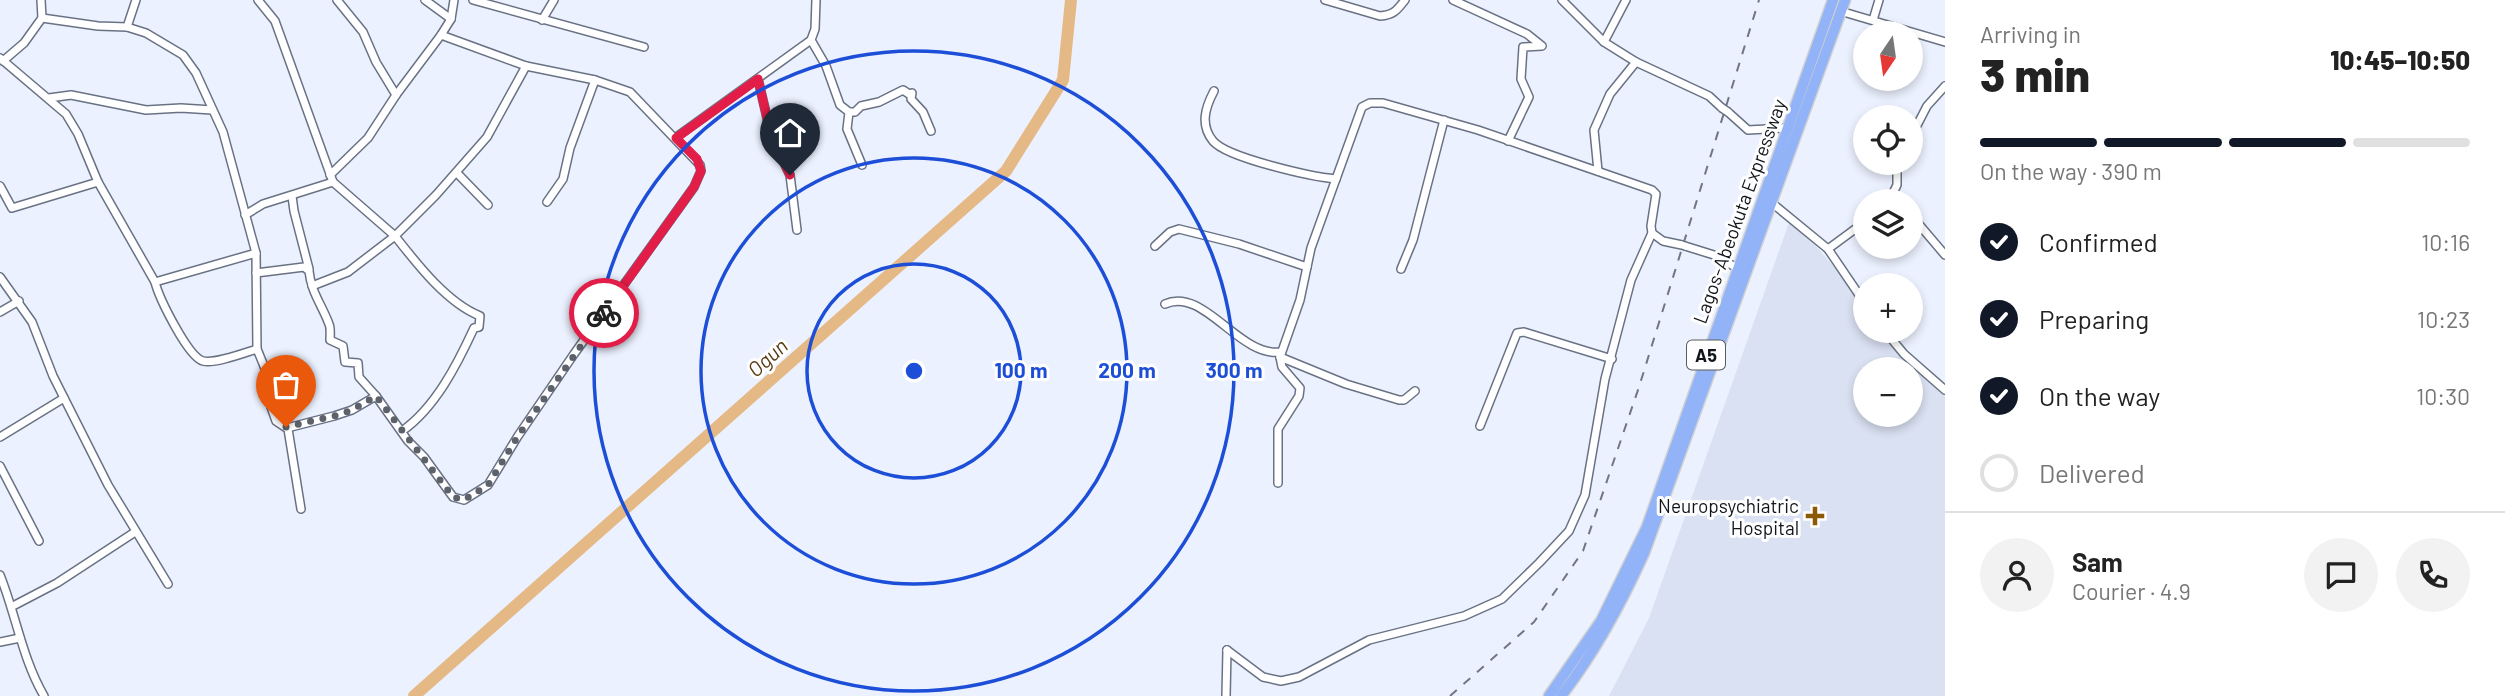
<!DOCTYPE html>
<html lang="en">
<head>
<meta charset="utf-8">
<style>
  body { margin:0; font-family:Barlow,sans-serif; background:#f2f2f2; color:#222; height:100vh; display:flex; flex-direction:column; font-size:26px; white-space:nowrap }
  * { box-sizing:border-box; margin:0 }
  p { font-size:23px; color:#767676 }
  .icon { flex:none; width:38px; height:38px; fill:none; stroke:currentColor; stroke-width:2; stroke-linecap:round; stroke-linejoin:round }
  .map { position:relative; flex:1; overflow:hidden }
  .sheet { display:flex; flex-direction:column; background:#fff; width:560px }
  .sheet>* { flex:none }
  .needle { width:46px; rotate:193deg }
  .tools { position:absolute; left:1853px; top:21px; display:grid; gap:14px }
  .tools a { display:grid; place-items:center; width:70px; height:70px; border-radius:50%; background:#fff; box-shadow:0 4px 10px #0003; font-size:35px }
  .pin { position:absolute; display:grid; place-items:center; width:60px; height:60px; color:#fff; margin:-72px -30px; border-radius:50% 50% 50% 0; rotate:-45deg; box-shadow:0 0 7px #0007 }
  .pin .icon { rotate:45deg }
  .courier { position:absolute; display:grid; place-items:center; width:70px; height:70px; margin:-35px; border:5px solid #e11d48; border-radius:50%; background:#fff; color:#222; box-shadow:0 2px 9px #0007 }
  .headline em { font-style:normal; font-weight:800 }
  .headline div { display:flex; flex-direction:column-reverse }
  .headline { display:flex; align-items:center; justify-content:space-between; height:119px; padding:0 35px }
  h1 { font-size:46px; font-weight:800; line-height:52px }
  .bar { display:grid; grid-template-columns:repeat(4,1fr); gap:10px 7px; align-content:center; height:84px; padding:0 35px }
  .bar i { height:9px; border-radius:5px; background:#e0e0e0 }
  .bar .on { background:#111827 }
  .bar p { grid-column:span 4 }
  .line { display:flex; align-items:center; gap:18px; padding:0 35px; border-top:2px solid #e0e0e0 }
  .line div { flex:1 }
  .round { display:grid; place-items:center; flex:none; width:74px; height:74px; border-radius:37px; background:#f2f2f2 }
  ol { padding:0 35px; list-style:none }
  li { display:flex; align-items:center; gap:21px; height:77px }
  li p { margin-inline-start:auto }
  li .icon { padding:7px; border-radius:50%; background:#111827; color:#fff; stroke-width:4 }
  li:last-child { color:#767676 }
  li i { width:38px; height:38px; border:4px solid #e0e0e0; border-radius:50% }
  main { display:flex; flex:1; min-height:0 }
  .map>svg:first-child { display:block }
  .built { fill:#dae1f2; fill-rule:evenodd }
  .lines { fill:none; stroke-linecap:round; stroke-linejoin:round }
  .river { stroke:#e4b985; stroke-width:12 }
  .minor-casing { stroke:#697284; stroke-width:10 }
  .highway-casing { stroke:#cfd0d1; stroke-width:13 }
  .minor { stroke:#fff; stroke-width:7 }
  .highway { stroke:#92b3f7; stroke-width:10 }
  .rail { stroke:#71767f; stroke-width:2; stroke-dasharray:9 9; stroke-linecap:butt }
  .minor-bridge-casing { stroke:#697284; stroke-width:10; stroke-linecap:butt }
  .minor-bridge { stroke:#fff; stroke-width:7 }
  .done { stroke:#5d626a; stroke-width:7; stroke-dasharray:0 12.6 }
  .route { stroke:#e11d48; stroke-width:9 }
  .ring { fill:none; stroke:#1d4ed8; stroke-width:3.5 }
  .poi-dot { fill:#8c5a04; stroke:#fefefe; stroke-width:2.5 }
  .labels { text-anchor:middle; dominant-baseline:central; stroke-width:6; stroke-linejoin:round; paint-order:stroke }
  .shield { fill:#fefefe; stroke:#585b5f; stroke-width:2 }
  .shield-label { font-size:18px; font-weight:bold; fill:#11151b }
  .street-label { font-size:19px; fill:#11151b; stroke:#fefefe }
  .poi-label { font-size:19px; fill:#11151b; stroke:#fefefe; text-anchor:end }
  .water-label { font-size:21px; font-style:italic; fill:#583a12; stroke:#fefefe }
  .centre { fill:#1d4ed8; stroke:#fefefe; stroke-width:3.5 }
  .ring-label { font-size:21px; text-anchor:middle; font-weight:bold; fill:#1d4ed8; stroke:#fefefe; stroke-width:6; stroke-linejoin:round; paint-order:stroke }
</style>
</head>
<body>
<main>
<div class="map">
<svg width="1945" height="696" viewBox="0 0 1945 696">
  <rect width="100%" height="100%" fill="#ebf1fe"/>
  <path class="built" d="M1791,217L1865,303L1866,331H1890L1945,394V696H1609L1649,618ZM1866,369H1911V415H1866Z"/>
  <g class="lines">
    <polyline class="river" points="414,696 1006,171 1063,80 1071,0"/>
    <defs>
      <g id="minor">
        <polyline points="258,0 275,21 333,182 395,236 348,272 312,286"/>
        <polyline points="337,0 363,32 376,62 396,95"/>
        <polyline points="425,0 451,19"/>
        <polyline points="473,0 644,47"/>
        <polyline points="816,0 815,29 811,40 826,66 840,105 849,112 847,129 862,165"/>
        <path d="M1325,0L1380,16C1394,15 1397,10 1405,0"/>
        <polyline points="1453,0 1527,34 1542,46 1523,47 1521,79 1529,97 1508,141"/>
        <polyline points="1562,0 1604,42 1636,62 1709,96 1722,108"/>
        <polyline points="1840,11 1945,42"/>
        <polyline points="42,18 98,26 127,27 146,33 183,55 196,73 223,132 256,253 257,349 266,371 271,407 276,421 288,429 301,509"/>
        <polyline points="542,20 554,0"/>
        <polyline points="1873,20 1879,0"/>
        <polyline points="127,27 136,0"/>
        <polyline points="1604,42 1626,0"/>
        <polyline points="0,58 66,114 78,134 98,182 155,282 256,253"/>
        <polyline points="3,61 24,43 42,18 41,0"/>
        <polyline points="758,79 771,135 790,175 797,230"/>
        <path d="M1214,91C1205,108 1200,125 1213,141C1227,158 1313,177 1336,179"/>
        <polyline points="49,98 71,95 146,110 181,108 212,110"/>
        <polyline points="849,112 855,112 861,106 879,102 903,90 909,94 912,93 911,99 923,112 931,131"/>
        <polyline points="1728,112 1748,130 1787,128"/>
        <polyline points="1911,137 1927,106 1945,86"/>
        <polyline points="675,138 811,40"/>
        <polyline points="1598,171 1594,130 1610,94 1636,62"/>
        <polyline points="457,173 488,205"/>
        <polyline points="330,175 368,138 396,95 441,35 451,19 454,0"/>
        <polyline points="0,186 12,208 98,182"/>
        <polyline points="292,196 294,211 309,269"/>
        <polyline points="1889,201 1897,185 1897,163"/>
        <polyline points="547,202 563,179 570,148 595,80"/>
        <polyline points="1772,203 1828,249 1866,305"/>
        <polyline points="245,215 263,204 333,182"/>
        <polyline points="1911,215 1945,255"/>
        <polyline points="1155,246 1170,232 1179,229 1239,244 1307,267"/>
        <polyline points="1685,246 1714,255 1737,268"/>
        <polyline points="1828,249 1866,221"/>
        <polyline points="1401,269 1413,240 1444,120"/>
        <path d="M256,273L304,267L309,271C311,292 322,305 329,324C331,328 330,335 330,340L343,346L345,362L358,363L359,377L376,396L408,441L424,457L453,497L464,500L488,485L518,436L574,354L694,187L701,171L700,165L630,92L595,80L526,66L441,35"/>
        <polyline points="0,277 32,322 53,376 108,485 168,584"/>
        <path d="M155,282C159,298 188,357 203,361C215,364 244,353 257,349"/>
        <path d="M1165,304C1204,286 1239,358 1281,352"/>
        <polyline points="0,312 19,301"/>
        <polyline points="1885,331 1904,354 1945,390"/>
        <polyline points="1280,357 1346,384 1399,400 1404,400 1415,391"/>
        <polyline points="1480,426 1517,333 1524,332 1612,359"/>
        <polyline points="287,428 334,416 352,410 376,396"/>
        <path d="M402,431C435,408 457,365 474,328L479,327L480,316C447,303 417,264 395,236L436,195L487,137L526,66"/>
        <polyline points="0,437 64,398"/>
        <polyline points="0,466 39,541"/>
        <polyline points="1278,483 1278,429 1299,396 1300,388 1282,367 1280,357 1300,300 1311,248 1362,107 1370,103 1383,103 1478,130 1652,190 1656,194 1651,226 1652,233 1663,241 1682,245"/>
        <path d="M0,575C16,615 22,658 44,696"/>
        <polyline points="13,606 57,583 135,532"/>
        <polyline points="0,642 20,638"/>
        <polyline points="1227,650 1263,677 1281,681 1299,677 1369,640 1464,616 1502,599 1539,563 1569,531 1585,495 1605,379 1631,280 1652,233"/>
        <polyline points="1226,696 1227,650"/>
      </g>
      <g id="highway">
        <polyline points="1549,696 1601,621 1647,527 1833,0"/>
        <path d="M1561,696C1596,651 1621,604 1644,553L1845,0"/>
      </g>
    </defs>
    <use href="#minor" class="minor-casing"/>
    <use href="#highway" class="highway-casing"/>
    <use href="#minor" class="minor"/>
    <use href="#highway" class="highway"/>
    <polyline class="rail" points="1450,696 1534,622 1583,551 1639,387 1759,0"/>
    <defs>
      <g id="minor-bridge">
        <polyline points="1722,108 1728,112"/>
        <polyline points="1682,245 1685,246"/>
      </g>
    </defs>
    <use href="#minor-bridge" class="minor-bridge-casing"/>
    <use href="#minor-bridge" class="minor-bridge"/>
  </g>
  <g class="lines">
    <polyline class="done" points="286,427 334,416 352,410 376,396 453,497 464,500 488,485 518,436 604,313"/>
    <polyline class="route" points="604,313 694,187 701,171 697,159 676,138 758,79 771,135 790,175"/>
  </g>
  <g class="ring">
    <circle cx="914" cy="371" r="107"/>
    <circle cx="914" cy="371" r="213"/>
    <circle cx="914" cy="371" r="320"/>
  </g>
  <path class="poi-dot" d="M1811.5 505.5h7v7h7v7h-7v7h-7v-7h-7v-7h7z"/>
  <g class="labels">
    <rect class="shield" x="1687" y="340.5" width="38" height="29" rx="5"/>
    <g class="shield-label">
      <text x="1706" y="355">A5</text>
    </g>
    <g class="street-label">
      <text transform="translate(1739 211) rotate(-70)">Lagos-Abeokuta Expressway</text>
    </g>
    <g class="poi-label">
      <text x="1799" y="505">Neuropsychiatric<tspan x="1799" dy="22">Hospital</tspan></text>
    </g>
    <g class="water-label">
      <text transform="translate(767 357) rotate(-42)">Ogun</text>
    </g>
  </g>
  <circle cx="914" cy="371" r="10" class="centre"/>
  <g class="ring-label">
    <text x="1021" y="378">100 m</text>
    <text x="1127" y="378">200 m</text>
    <text x="1234" y="378">300 m</text>
  </g>
</svg>
<div class="tools">
<a><svg class="needle" viewBox="-14 -14 28 28"><path d="M0-13l5 13h-10z" fill="#e53935"/><path d="M0 13l5-13h-10z" fill="#767676"/></svg></a>
<a><svg class="icon" aria-label="locate" viewBox="0 0 24 24"><circle cx="12" cy="12" r="6"/><path d="M12 2v4M12 18v4M2 12h4M18 12h4"/></svg></a>
<a><svg class="icon" aria-label="layers" viewBox="0 0 24 24"><path d="M12 4l9 5-9 5-9-5zM3 14l9 5 9-5"/></svg></a>
<a>+</a>
<a>−</a>
</div>
<div class="pin" style="left:286px;top:427px;background:#ea580c"><svg class="icon" aria-label="bag" viewBox="0 0 24 24"><path d="M5 8h14l-1 12H6zM9 8a3 3 0 0 1 6 0"/></svg></div>
<div class="pin" style="left:790px;top:175px;background:#1f2937"><svg class="icon" aria-label="home" viewBox="0 0 24 24"><path d="M3 11l9-7 9 7M6 9v11h12V9"/></svg></div>
<div class="courier" style="left:604px;top:313px"><svg class="icon" aria-label="bike" viewBox="0 0 24 24"><circle cx="6" cy="16" r="4"/><circle cx="18" cy="16" r="4"/><path d="M6 16l4-8h5l3 8M10 8l3 8H6M13 5h3"/></svg></div>
</div>
<section class="sheet">
<div class="headline"><div><h1>3 min</h1><p>Arriving in</p></div><em>10:45–10:50</em></div>
<div class="bar"><i class="on"></i><i class="on"></i><i class="on"></i><i></i><p>On the way · 390 m</p></div>
<ol>
<li><svg class="icon" aria-label="check" viewBox="0 0 24 24"><path d="M5 12l5 5 9-10"/></svg>Confirmed<p>10:16</p></li>
<li><svg class="icon" aria-label="check" viewBox="0 0 24 24"><path d="M5 12l5 5 9-10"/></svg>Preparing<p>10:23</p></li>
<li><svg class="icon" aria-label="check" viewBox="0 0 24 24"><path d="M5 12l5 5 9-10"/></svg>On the way<p>10:30</p></li>
<li><i></i>Delivered</li>
</ol>
<div class="line" style="height:126px"><a class="round"><svg class="icon" aria-label="person" viewBox="0 0 24 24"><circle cx="12" cy="8" r="4"/><path d="M4 21q1-7 8-7t8 7"/></svg></a><div><b>Sam</b><p>Courier · 4.9</p></div><a class="round"><svg class="icon" aria-label="chat" viewBox="0 0 24 24"><path d="M4 5h16v11H9l-5 4z"/></svg></a><a class="round"><svg class="icon" aria-label="phone" viewBox="0 0 24 24"><path d="M5 4h4l2 5-3 2q2 4 5 5l2-3 5 2v4C11 20 4 13 5 4z"/></svg></a></div>
</section>
</main>
</body>
</html>
